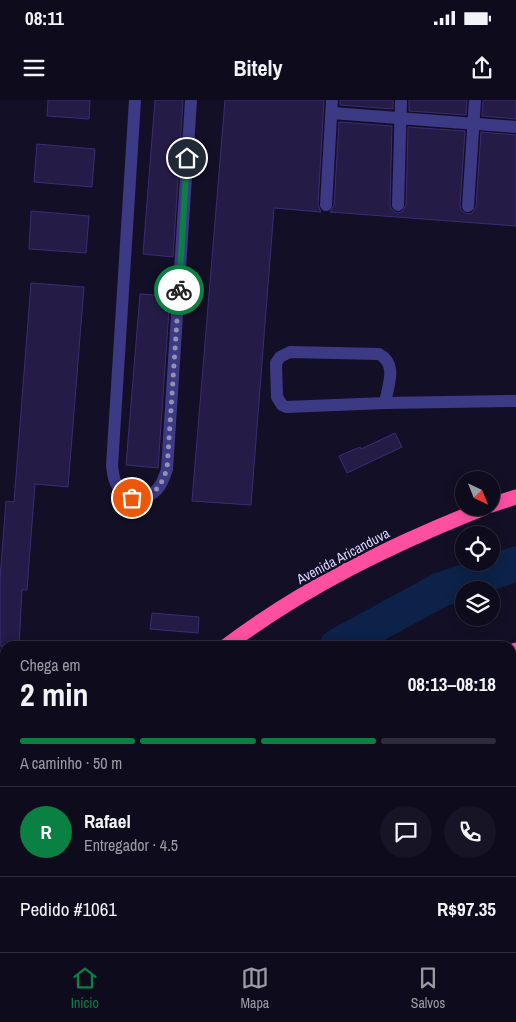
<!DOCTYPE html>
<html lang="pt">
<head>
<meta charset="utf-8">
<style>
  body { margin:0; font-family:"Archivo Narrow",sans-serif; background:#171425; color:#f1f3f6; height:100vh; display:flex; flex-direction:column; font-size:19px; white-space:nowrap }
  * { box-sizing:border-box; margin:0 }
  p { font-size:16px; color:#9b9ba3 }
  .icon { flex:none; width:28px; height:28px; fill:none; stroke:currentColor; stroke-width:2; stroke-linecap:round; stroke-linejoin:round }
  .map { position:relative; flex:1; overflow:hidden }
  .panel { position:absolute; left:0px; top:541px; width:516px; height:311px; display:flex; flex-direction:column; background:#0e0b1c; border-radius:15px 15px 0 0; box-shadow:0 2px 12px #0003,0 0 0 1px #2e2b3b }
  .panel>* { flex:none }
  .needle { width:32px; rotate:137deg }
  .fabs { position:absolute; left:455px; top:371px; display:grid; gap:10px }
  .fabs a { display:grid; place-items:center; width:45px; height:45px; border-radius:50%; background:#0e0b1c; box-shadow:0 2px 12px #0003,0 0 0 1px #2e2b3b; font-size:25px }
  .pin { position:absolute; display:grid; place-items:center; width:42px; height:42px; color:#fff; margin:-21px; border:2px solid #fff; border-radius:50%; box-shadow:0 1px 5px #0007 }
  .courier { position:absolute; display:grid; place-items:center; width:50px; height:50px; margin:-25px; border:4px solid #0b8043; border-radius:50%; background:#fff; color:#222; box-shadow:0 1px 6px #0007 }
  .headline em { font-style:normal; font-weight:800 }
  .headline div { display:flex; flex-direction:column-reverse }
  .headline { display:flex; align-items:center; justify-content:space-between; height:85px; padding:0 20px }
  h1 { font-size:32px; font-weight:800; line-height:38px }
  .bar { display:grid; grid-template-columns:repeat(4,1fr); gap:8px 5px; align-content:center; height:60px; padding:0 20px }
  .bar i { height:6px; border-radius:4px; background:#2e2b3b }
  .bar .active { background:#0b8043 }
  .bar p { grid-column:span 4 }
  .line { display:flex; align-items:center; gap:12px; padding:0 20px; border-top:1px solid #2e2b3b }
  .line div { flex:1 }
  .round { display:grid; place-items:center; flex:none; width:52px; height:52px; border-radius:26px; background:#171425 }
  .status { display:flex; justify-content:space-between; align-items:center; height:35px; padding:0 25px; background:#0e0b1c; direction:ltr }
  .status svg { height:14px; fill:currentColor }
  header { display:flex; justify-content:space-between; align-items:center; height:65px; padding:0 20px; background:#0e0b1c; font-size:22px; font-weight:800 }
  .dock { display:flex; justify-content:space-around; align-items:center; height:70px; border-top:1px solid #2e2b3b; background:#0e0b1c; font-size:14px; color:#9b9ba3 }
  .dock a { display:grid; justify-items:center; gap:2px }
  .dock .active { color:#0b8043 }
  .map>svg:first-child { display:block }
  .forest { fill:url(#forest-firs) }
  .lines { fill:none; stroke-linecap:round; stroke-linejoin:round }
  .river { stroke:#0c2248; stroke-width:35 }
  .building { fill:#241b47; stroke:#3b2d73 }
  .street { stroke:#3d3a85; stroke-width:12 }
  .highway { stroke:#ff4fa3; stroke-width:15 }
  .done { stroke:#948fb3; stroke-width:5; stroke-dasharray:0 9 }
  .route { stroke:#0b8043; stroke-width:6 }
  .labels { text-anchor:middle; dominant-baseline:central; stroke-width:5; stroke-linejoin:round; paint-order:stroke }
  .street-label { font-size:14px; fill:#d9d4ff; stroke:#130f26 }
</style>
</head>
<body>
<div class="status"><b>08:11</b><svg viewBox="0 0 49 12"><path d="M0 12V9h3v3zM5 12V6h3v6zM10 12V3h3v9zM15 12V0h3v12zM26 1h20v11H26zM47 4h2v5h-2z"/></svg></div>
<header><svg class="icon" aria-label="menu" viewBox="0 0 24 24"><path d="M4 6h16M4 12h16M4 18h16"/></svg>Bitely<svg class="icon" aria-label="share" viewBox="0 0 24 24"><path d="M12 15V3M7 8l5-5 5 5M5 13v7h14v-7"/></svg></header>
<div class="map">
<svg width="516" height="852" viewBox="0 0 516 852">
  <defs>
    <pattern id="forest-firs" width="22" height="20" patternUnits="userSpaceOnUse" patternTransform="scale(1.25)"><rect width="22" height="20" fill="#12302f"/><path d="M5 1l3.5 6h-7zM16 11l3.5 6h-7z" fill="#344d4e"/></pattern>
  </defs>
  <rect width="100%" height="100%" fill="#130f26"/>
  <polygon class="forest" points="516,572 516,852 145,852 149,848 511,848 511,573"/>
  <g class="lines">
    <g class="river">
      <polyline points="337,546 440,490 516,464"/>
      <polyline points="0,844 5,838"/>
    </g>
  </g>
  <g class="building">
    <polygon points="48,0 90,0 89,19 47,16"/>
    <polygon points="155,0 183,0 173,157 143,154"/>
    <polygon points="225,0 324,0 318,105 321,112 274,108 251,405 192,401"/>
    <polygon points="340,0 393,0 393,9 340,5"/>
    <polygon points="409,0 467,0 466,15 409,11"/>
    <polygon points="483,0 516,0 516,19 482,16"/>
    <polygon points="339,22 392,26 390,105 391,109 397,113 402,112 406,105 408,27 465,31 460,105 461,110 467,114 472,113 476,107 481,32 516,35 516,126 330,112 334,105"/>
    <polygon points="37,44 95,49 92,87 34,82"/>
    <polygon points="31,111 89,116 86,153 29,149"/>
    <polygon points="31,183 84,187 68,387 35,384 27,490 22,490 19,546 0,546 0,478 6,401 14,402"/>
    <polygon points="140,194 170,196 158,368 126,365"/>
    <polygon points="395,333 402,347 347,373 339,356 360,347 361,349"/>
    <polygon points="152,513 199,517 198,533 150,529"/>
  </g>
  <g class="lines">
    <g class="street">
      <path d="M135,0L112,366C113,372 113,379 117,385C126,401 148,402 159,387C163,382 165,375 167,369L191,0"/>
      <polyline points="332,13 516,27"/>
      <polyline points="326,105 332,0"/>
      <polyline points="398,105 401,0"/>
      <polyline points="468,106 475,0"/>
      <path d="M385,303C388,285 398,264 379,254L290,252L280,257L276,263L277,297L282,305L286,307L385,303L516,301"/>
    </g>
    <g class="highway">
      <polyline points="491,405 516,397"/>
      <path d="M226,546C304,487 393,444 484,408"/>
      <polyline points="511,552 516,550"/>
      <polyline points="0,744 5,740"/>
      <polyline points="104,852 108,848"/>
    </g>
  </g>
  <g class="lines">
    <path class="done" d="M132,398C154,398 160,388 167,369L179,190"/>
    <polyline class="route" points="179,190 187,58"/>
  </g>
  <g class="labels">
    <g class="street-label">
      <text transform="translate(343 456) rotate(-28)">Avenida Aricanduva</text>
    </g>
  </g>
</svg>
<div class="fabs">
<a><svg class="needle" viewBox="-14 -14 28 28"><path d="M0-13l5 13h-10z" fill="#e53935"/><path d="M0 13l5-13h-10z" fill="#9b9ba3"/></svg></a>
<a><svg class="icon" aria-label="locate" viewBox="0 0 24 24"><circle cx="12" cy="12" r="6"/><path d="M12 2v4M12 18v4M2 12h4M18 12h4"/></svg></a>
<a><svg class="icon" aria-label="layers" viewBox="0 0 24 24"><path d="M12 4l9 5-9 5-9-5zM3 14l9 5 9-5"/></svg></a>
</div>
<div class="pin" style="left:132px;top:398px;background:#ea580c"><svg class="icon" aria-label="bag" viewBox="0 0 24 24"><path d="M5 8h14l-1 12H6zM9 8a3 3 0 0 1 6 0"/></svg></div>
<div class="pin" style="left:187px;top:58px;background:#1f2937"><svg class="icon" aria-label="home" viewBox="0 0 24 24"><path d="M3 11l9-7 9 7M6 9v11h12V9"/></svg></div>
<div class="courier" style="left:179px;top:190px"><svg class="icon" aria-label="bike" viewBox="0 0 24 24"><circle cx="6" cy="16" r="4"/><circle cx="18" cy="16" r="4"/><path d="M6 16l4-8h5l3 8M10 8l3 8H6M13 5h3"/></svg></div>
<section class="panel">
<div class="headline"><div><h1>2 min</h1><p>Chega em</p></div><em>08:13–08:18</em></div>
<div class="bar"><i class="active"></i><i class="active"></i><i class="active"></i><i></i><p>A caminho · 50 m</p></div>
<div class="line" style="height:90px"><b class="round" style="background:#0b8043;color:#fff">R</b><div><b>Rafael</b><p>Entregador · 4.5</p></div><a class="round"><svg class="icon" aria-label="chat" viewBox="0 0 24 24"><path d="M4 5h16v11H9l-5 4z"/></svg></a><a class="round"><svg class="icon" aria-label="phone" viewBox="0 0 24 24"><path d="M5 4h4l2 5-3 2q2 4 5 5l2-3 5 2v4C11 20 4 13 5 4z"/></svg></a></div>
<div class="line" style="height:65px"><div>Pedido #1061</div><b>R$97.35</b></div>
</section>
</div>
<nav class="dock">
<a class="active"><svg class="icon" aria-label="home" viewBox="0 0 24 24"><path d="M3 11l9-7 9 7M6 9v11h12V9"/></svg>Início</a>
<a><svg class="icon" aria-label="map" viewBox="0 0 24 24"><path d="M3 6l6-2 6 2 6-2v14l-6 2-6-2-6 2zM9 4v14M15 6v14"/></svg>Mapa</a>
<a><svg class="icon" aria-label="saved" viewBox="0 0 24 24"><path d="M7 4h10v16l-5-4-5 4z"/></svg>Salvos</a>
</nav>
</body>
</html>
